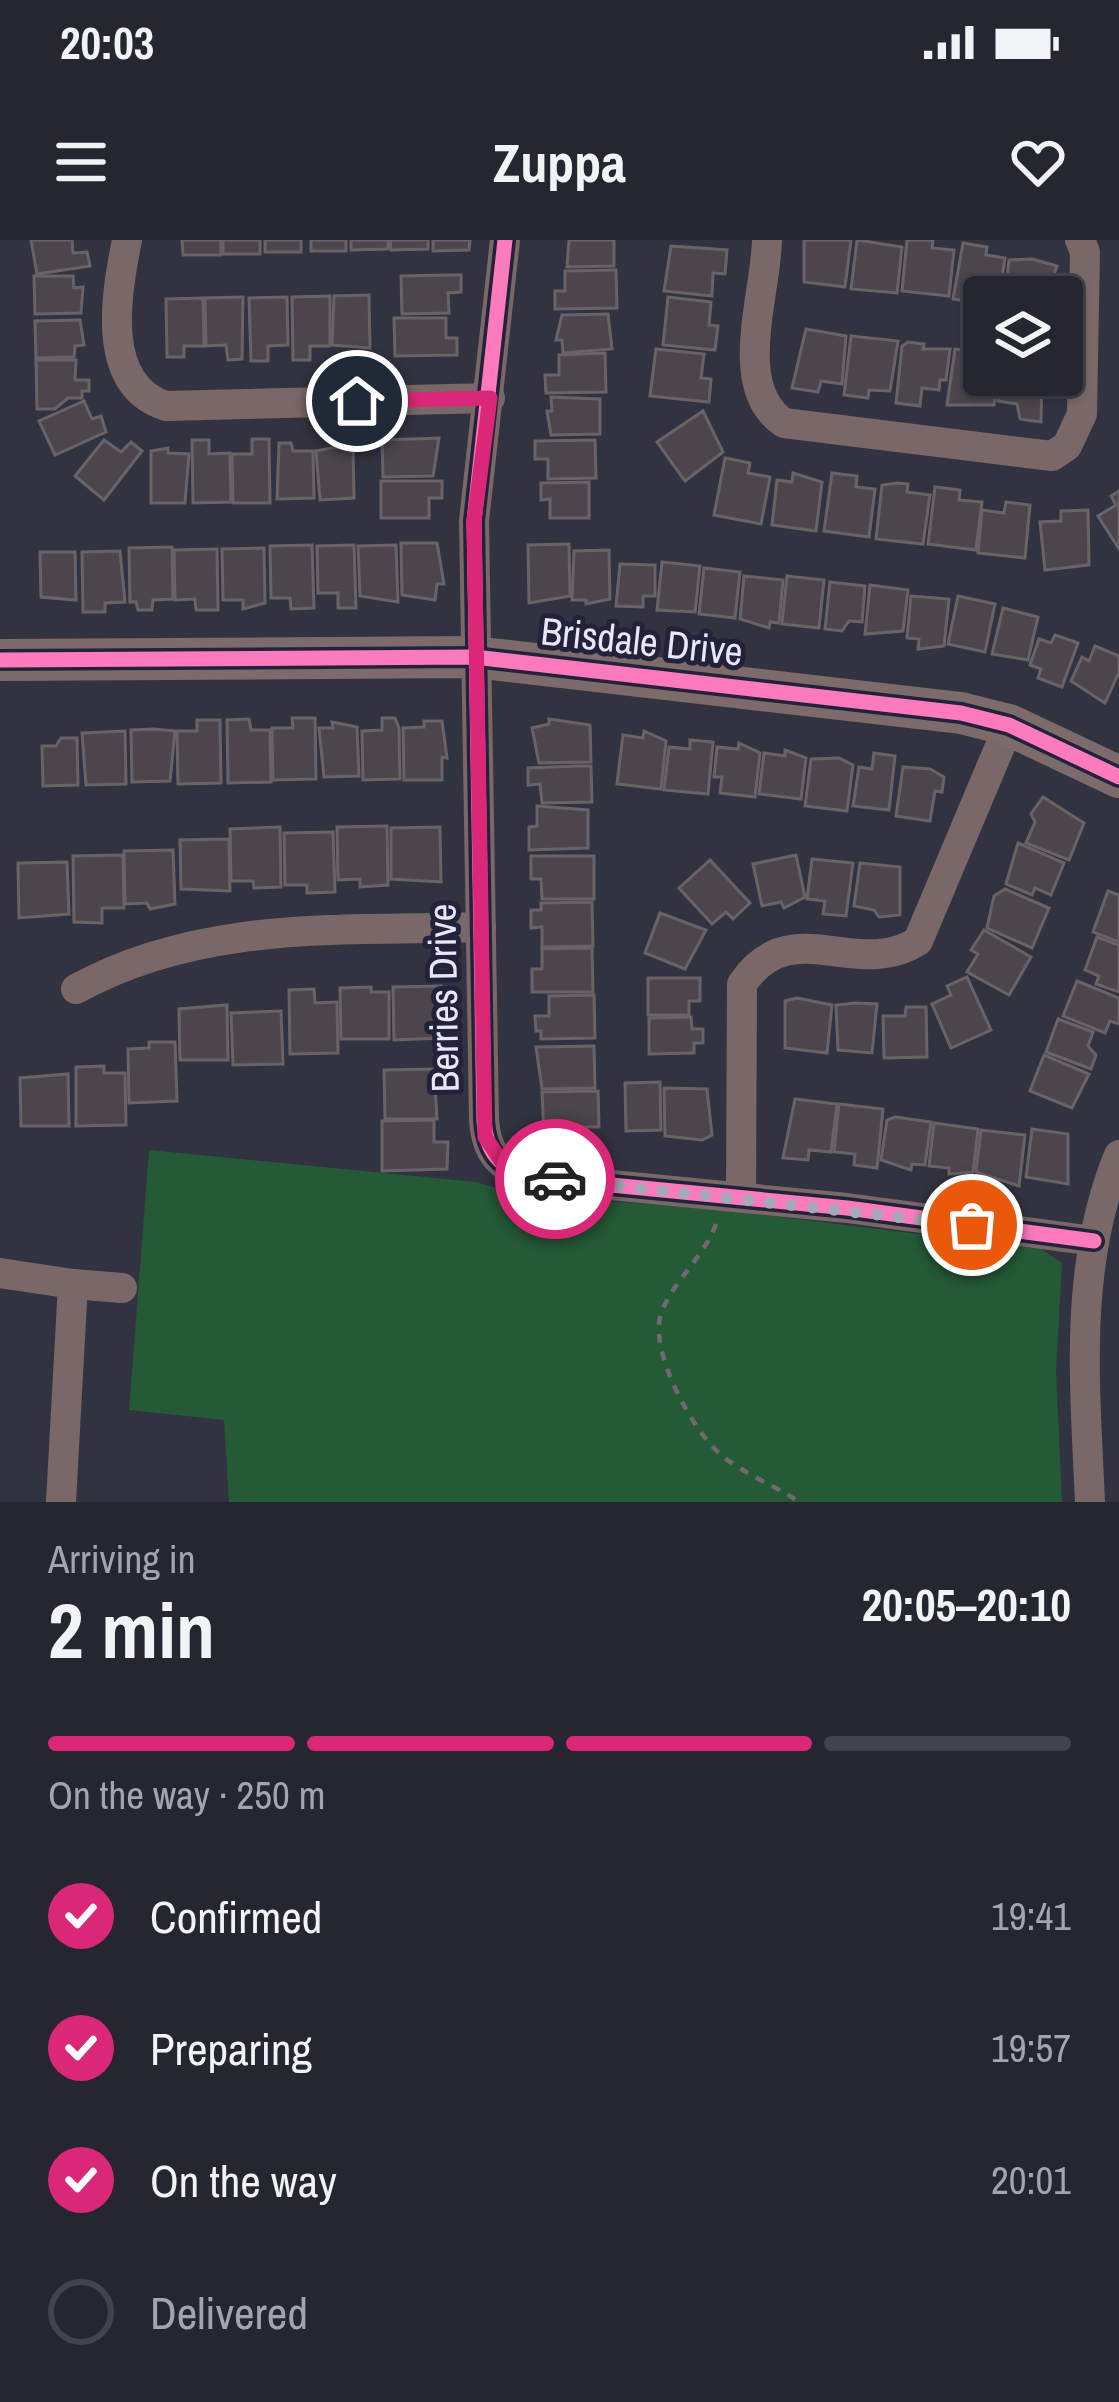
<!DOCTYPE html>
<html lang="en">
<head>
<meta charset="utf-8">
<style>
  body { margin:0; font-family:"Archivo Narrow",sans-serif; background:#2e2e38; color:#f1f3f6; height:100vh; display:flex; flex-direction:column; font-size:45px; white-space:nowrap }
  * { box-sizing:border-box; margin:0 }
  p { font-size:39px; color:#a4a5ab }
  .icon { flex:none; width:66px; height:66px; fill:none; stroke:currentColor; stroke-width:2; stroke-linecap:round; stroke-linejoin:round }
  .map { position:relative; height:1262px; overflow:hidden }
  .drawer { display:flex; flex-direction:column; background:#262630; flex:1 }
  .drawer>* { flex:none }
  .controls { position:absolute; left:963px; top:36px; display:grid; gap:24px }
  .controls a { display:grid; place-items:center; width:120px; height:120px; border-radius:12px; background:#262630; box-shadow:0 3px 9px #0004,0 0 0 3px #42434c; font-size:60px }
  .pin { position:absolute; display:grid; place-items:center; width:102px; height:102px; color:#fff; margin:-51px; border:6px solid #fff; border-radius:50%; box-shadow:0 3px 12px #0007 }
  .courier { position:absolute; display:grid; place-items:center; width:120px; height:120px; margin:-60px; border:9px solid #db2777; border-radius:50%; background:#fff; color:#222; box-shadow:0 3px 15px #0007 }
  .overview em { font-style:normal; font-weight:700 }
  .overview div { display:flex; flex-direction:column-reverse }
  .overview { display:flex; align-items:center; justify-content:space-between; height:204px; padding:0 48px }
  h1 { font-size:78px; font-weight:700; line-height:90px }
  .bar { display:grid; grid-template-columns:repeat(4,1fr); gap:18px 12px; align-content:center; height:144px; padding:0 48px }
  .bar i { height:15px; border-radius:9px; background:#42434c }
  .bar .current { background:#db2777 }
  .bar p { grid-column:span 4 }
  ol { padding:0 48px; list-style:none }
  li { display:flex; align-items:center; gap:36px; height:132px }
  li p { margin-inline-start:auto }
  li .icon { padding:12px; border-radius:50%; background:#db2777; color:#fff; stroke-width:4 }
  li:last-child { color:#a4a5ab }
  li i { width:66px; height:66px; border:6px solid #42434c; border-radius:50% }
  .status { display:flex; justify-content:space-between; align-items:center; height:84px; padding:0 60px; background:#262630; direction:ltr }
  .status svg { height:33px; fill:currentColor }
  header { display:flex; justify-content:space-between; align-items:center; height:156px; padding:0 48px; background:#262630; font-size:54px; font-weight:700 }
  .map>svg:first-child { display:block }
  .green { fill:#255a37 }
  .building { fill:#4c464c; stroke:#696368; stroke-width:3 }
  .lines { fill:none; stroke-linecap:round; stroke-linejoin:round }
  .path { stroke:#72696e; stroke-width:4.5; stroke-dasharray:9 9; stroke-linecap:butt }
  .street { stroke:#796867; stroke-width:30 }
  .secondary { stroke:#7d6a6a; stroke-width:42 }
  .cycleway-casing { stroke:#22233b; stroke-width:22 }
  .cycleway { stroke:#fd7abc; stroke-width:15 }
  .done { stroke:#a7a8b8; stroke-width:12; stroke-dasharray:0 21.6 }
  .route { stroke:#db2777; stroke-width:15 }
  .labels { text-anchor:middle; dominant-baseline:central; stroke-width:10; stroke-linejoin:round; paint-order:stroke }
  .street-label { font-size:39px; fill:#e6e7f8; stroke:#22233b }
</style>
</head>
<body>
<div class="status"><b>20:03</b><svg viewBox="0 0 49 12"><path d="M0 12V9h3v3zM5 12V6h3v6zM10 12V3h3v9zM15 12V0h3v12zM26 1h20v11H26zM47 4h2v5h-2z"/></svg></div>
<header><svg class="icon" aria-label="menu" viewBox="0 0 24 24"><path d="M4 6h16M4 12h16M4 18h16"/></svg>Zuppa<svg class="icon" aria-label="heart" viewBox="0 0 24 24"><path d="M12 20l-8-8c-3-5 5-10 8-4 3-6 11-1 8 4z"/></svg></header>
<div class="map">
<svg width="1119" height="1262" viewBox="0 0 1119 1262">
  <rect width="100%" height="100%" fill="#323340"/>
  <polygon class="green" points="149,910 476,942 519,955 707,968 1041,1009 1062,1023 1056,1130 1062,1262 229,1262 224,1180 129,1170"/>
  <g class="building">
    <polygon points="31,0 72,0 73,13 87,12 90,26 37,34"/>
    <polygon points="182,0 221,0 221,15 183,15"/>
    <rect x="223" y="0" width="37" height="14"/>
    <rect x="265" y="0" width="36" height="12"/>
    <rect x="311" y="0" width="35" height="11"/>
    <polygon points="351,0 388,0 388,9 351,10"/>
    <polygon points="390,0 428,0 428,9 391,10"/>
    <polygon points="433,0 470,0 469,10 433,11"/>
    <polygon points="569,0 614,0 614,26 567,27"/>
    <polygon points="804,0 851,0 845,47 804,42"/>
    <polygon points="857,0 902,7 897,53 851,49"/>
    <polygon points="907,0 933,0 932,8 954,10 949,56 902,51"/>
    <polygon points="963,3 987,7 986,15 1005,18 999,57 974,62 953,59"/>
    <polygon points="671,6 727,10 725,34 713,33 712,56 664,51"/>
    <polygon points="1032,19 1057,26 1046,57 1005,57 1009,20"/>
    <polygon points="612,30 616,30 617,68 555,69 555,51 565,51 565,31"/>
    <polygon points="450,35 461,35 461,52 448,53 449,73 402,74 401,36"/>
    <polygon points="34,36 73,36 74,48 83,47 81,73 35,74"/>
    <polygon points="369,55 370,108 332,105 334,56"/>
    <polygon points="330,56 330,106 310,106 310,120 293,120 292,57"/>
    <polygon points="243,57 242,119 228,120 226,105 206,106 205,58"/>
    <polygon points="287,57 288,105 268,106 268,121 251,121 249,58"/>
    <polygon points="668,57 711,62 709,85 718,86 715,110 663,105"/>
    <polygon points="203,58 204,106 184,106 184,117 167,117 166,59"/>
    <polygon points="608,74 612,109 563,113 562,100 556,100 562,75"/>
    <polygon points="394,78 446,78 446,98 457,98 457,115 395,116"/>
    <polygon points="80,80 84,105 75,106 74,117 36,118 35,81"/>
    <polygon points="806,89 846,96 842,144 821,141 818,152 792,148"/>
    <polygon points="851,96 898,101 890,151 869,150 868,158 844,155"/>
    <polygon points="908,102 924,104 923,109 950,109 946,140 940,140 939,150 922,148 920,166 896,163 902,106"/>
    <polygon points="656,109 704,114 701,138 711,139 709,162 650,156"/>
    <polygon points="955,109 984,113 984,135 998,135 994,165 947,165"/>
    <polygon points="605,113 606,152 546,153 545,135 559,135 559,115"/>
    <polygon points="36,120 76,120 75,140 89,140 89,151 82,151 82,158 68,158 55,169 37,169"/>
    <polygon points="1001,135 1042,135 1041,182 1020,179 1017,164 998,161"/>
    <polygon points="551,157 600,159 600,194 551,195 547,171 552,171"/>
    <polygon points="84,161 92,179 101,176 106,192 55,215 39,181"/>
    <polygon points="703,171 723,212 685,241 657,202"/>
    <polygon points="439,198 433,236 383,237 382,200"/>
    <polygon points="252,199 269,199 270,263 233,263 232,214 252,214"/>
    <polygon points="104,200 121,212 131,202 142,211 104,260 75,236"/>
    <polygon points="192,200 209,200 209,214 230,213 231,262 193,263"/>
    <polygon points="595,200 596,238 548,239 548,219 535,219 535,201"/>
    <polygon points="279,203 291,203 293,211 313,211 314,258 277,259"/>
    <polygon points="336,207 353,207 354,258 320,260 316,211"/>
    <polygon points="168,208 168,213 189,214 185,263 151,263 151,211"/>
    <polygon points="725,218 750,223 748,233 770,237 761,284 714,275"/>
    <polygon points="793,233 822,242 816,291 772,285 777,240 792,242"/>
    <polygon points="832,233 857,236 856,247 875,249 869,297 824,291"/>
    <polygon points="381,241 442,241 442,258 429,258 429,278 381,278"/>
    <polygon points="589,242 589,278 550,278 550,259 541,260 541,243"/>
    <polygon points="898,243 908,244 907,252 930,255 923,304 876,299 882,245"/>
    <polygon points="935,247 960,250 959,260 982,262 976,310 928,304"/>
    <polygon points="1119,251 1119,309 1098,276 1116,265 1111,256"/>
    <polygon points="1006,262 1030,265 1025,318 978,313 982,270 1004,273"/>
    <polygon points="1088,270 1089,325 1045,330 1040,282 1061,281 1061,271"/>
    <polygon points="401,303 437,303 444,344 437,344 435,360 402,355"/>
    <polygon points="569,304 570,356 529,363 528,305"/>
    <polygon points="312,305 314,368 291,369 290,358 271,358 270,306"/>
    <polygon points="354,305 356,368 338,368 338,353 318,353 317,306"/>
    <polygon points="396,305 398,362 360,356 358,306"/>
    <polygon points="172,307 173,359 153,360 152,370 138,370 136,362 130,362 129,308"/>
    <polygon points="264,308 265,363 243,369 243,360 223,360 222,309"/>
    <polygon points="217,309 218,370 196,370 195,359 175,360 174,310"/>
    <polygon points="609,310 610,359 586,364 586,360 572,360 574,311"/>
    <polygon points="120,311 125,362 105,363 105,372 83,372 82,312"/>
    <polygon points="40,312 75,312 76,360 41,357"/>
    <polygon points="662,322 700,326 695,372 657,370"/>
    <polygon points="620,324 655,325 655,356 643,356 643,367 616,366"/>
    <polygon points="704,328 740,332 735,378 699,374"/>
    <polygon points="744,336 783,340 779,383 770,382 769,388 740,379"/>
    <polygon points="787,336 824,340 819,388 782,384"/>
    <polygon points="830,342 865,346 862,382 849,381 842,391 825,389"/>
    <polygon points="870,345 908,350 903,391 865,394"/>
    <polygon points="911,356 949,359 944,406 918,409 919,399 907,398"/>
    <polygon points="958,356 995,364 985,412 948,404"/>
    <polygon points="1003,368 1038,377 1028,420 992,414"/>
    <polygon points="1055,395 1078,403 1062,447 1038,438 1041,429 1030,425 1039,399 1051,403"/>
    <polygon points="1095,406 1119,416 1119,432 1105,463 1071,441 1082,417 1089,421"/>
    <polygon points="292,478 315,478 316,539 273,540 272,488 293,488"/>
    <polygon points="382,478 395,478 399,488 400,539 363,540 362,491 382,490"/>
    <polygon points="249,479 251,490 270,490 271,542 228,543 227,480"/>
    <polygon points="549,479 590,485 591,522 539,523 532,488 549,484"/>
    <polygon points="197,480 220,480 221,543 178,544 177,491 197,491"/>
    <polygon points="424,481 442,481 447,518 442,517 442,540 404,540 403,488 424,487"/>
    <polygon points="332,482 357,487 359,536 324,537 319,488 333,488"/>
    <polygon points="154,489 175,491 170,541 132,542 131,490"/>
    <polygon points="125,491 126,544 86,545 82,493"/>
    <polygon points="644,491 666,501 661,549 617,544 623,495 643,498"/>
    <polygon points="61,498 77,498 78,545 43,546 42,506 56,506"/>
    <polygon points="690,500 713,502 708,554 664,550 669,507 690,509"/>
    <polygon points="739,503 760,513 755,557 720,553 722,537 714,537 717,507 738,509"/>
    <polygon points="785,510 806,518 801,559 759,554 764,513 785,516"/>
    <polygon points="874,513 895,516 889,570 853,566 859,527 872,529"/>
    <polygon points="839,518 853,525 847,571 805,566 811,519"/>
    <polygon points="577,526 591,526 592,562 542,563 540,544 528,545 528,528"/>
    <polygon points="903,527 930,529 944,537 942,552 935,551 930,581 896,576"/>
    <polygon points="1043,557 1084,583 1069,620 1026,603 1035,582 1031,574"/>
    <polygon points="537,566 588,570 588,608 529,610 529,587 537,586"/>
    <polygon points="387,586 388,645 360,647 360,639 338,640 337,587"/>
    <polygon points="280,587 281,647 254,648 253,641 231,641 230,589"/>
    <polygon points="440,587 441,642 391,639 391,588"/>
    <polygon points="333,592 335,652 307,653 307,645 285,645 284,593"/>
    <polygon points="229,599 230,651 181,649 180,600"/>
    <polygon points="1018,603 1064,623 1051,655 1035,648 1032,655 1006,644"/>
    <polygon points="173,610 175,664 150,669 147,663 125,664 124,611"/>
    <polygon points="123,615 124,668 102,668 102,683 74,682 73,616"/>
    <polygon points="796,615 805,657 784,668 781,662 762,666 753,624"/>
    <polygon points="531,616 594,616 594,659 542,659 541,639 531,639"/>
    <polygon points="812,619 853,623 846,676 823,674 825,661 807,659"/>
    <polygon points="710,620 750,663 733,679 726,672 712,684 679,648"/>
    <polygon points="67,622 69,674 19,678 18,623"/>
    <polygon points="860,623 900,627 900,675 879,677 874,670 854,666"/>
    <polygon points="1005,649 1049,668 1032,708 987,688 994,656"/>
    <polygon points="1108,651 1119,655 1119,702 1093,692"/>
    <polygon points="592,662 593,706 542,707 542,687 531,688 531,670 541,670 541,663"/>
    <polygon points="660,673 706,690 685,729 645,713"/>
    <polygon points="984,690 1031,717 1009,755 967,732 978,714 971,710"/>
    <polygon points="1097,697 1119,705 1119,752 1096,744 1099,736 1085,730"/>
    <polygon points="592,708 593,752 532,752 532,729 542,729 542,709"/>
    <polygon points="967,737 991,790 951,808 932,764 951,755 947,746"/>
    <polygon points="648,738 700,738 700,761 689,761 689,775 648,775"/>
    <polygon points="1077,741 1119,758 1119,784 1110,781 1105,793 1063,776"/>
    <polygon points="441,746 442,798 394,800 393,747"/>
    <polygon points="371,747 371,752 389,752 389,799 341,799 340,748"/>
    <polygon points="314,749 315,763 337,762 338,813 290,814 289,750"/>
    <polygon points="594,755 595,798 541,799 541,791 536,791 535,776 549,776 549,756"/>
    <polygon points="797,758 832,765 827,813 785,808 785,761"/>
    <polygon points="855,763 877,764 872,813 838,810 836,765"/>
    <polygon points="227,765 228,820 180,820 179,769"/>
    <polygon points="906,767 926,767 927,817 884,818 883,776 905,776"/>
    <polygon points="281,771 283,824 233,825 231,773"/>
    <polygon points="691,777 692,789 703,789 703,803 694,803 694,813 649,814 649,778"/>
    <polygon points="1058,779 1093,792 1088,806 1096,815 1091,829 1046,812"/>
    <polygon points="149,802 175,802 177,861 129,863 128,809 149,808"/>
    <polygon points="594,806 595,848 542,849 536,807"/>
    <polygon points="1044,815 1089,834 1072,868 1030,851"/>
    <polygon points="104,826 104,833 125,833 126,885 76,886 76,827"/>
    <polygon points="434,829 437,879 385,879 384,830"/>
    <polygon points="68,834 69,886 21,886 20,838"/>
    <polygon points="660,842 661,890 626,891 625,843"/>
    <polygon points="664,848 707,849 712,895 702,900 665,896"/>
    <polygon points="598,851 599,887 586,887 586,895 544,896 542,852"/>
    <polygon points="795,859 837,864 831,912 809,910 808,920 783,918"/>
    <polygon points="839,864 883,869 877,928 854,925 855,914 834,912"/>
    <polygon points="895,877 931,882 925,925 912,924 911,930 881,920 887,880"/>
    <polygon points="434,880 434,902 448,902 447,929 382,931 382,881"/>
    <polygon points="934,883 978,889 973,932 949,934 949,928 929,926"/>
    <polygon points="1032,889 1068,894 1068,944 1026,937"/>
    <polygon points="981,890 1025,895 1019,946 976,932"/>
  </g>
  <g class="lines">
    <path class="path" d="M716,984C704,1017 675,1039 662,1071C646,1108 695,1197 726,1219C749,1236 776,1246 799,1262"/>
    <g class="street">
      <path d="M127,0C116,55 100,145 166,166L490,158"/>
      <path d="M505,0L474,281L484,880C486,912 499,927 529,937L847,968L1094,1001"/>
      <path d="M767,0C766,55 731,148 784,183L1052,216L1067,206L1082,174L1085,12L1080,0"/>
      <path d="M76,749C201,680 343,691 481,687"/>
      <path d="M741,956L742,744C791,671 857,741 918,701L1009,485"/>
      <polyline points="0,1033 73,1044 61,1262"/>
      <polyline points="73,1044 122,1048"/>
      <path d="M1090,1262C1085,1145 1073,1027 1119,915"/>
    </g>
    <polyline class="secondary" points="0,420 474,417 961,473 1009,485 1119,537"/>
    <defs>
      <g id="cycleway">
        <path d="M505,0L474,281L484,880C486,912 499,927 529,937L847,968L1094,1001"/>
        <polyline points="0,420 474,417 961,473 1009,485 1119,537"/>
      </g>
    </defs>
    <use href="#cycleway" class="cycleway-casing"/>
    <use href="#cycleway" class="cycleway"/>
  </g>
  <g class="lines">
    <polyline class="done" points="555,939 972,985"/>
    <polyline class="route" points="357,161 490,158 474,281 485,897 507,929 555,939"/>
  </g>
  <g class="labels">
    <g class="street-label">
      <text transform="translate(642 401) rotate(6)">Brisdale Drive</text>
      <text transform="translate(443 758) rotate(-91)">Berries Drive</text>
    </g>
  </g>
</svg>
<div class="controls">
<a><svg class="icon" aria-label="layers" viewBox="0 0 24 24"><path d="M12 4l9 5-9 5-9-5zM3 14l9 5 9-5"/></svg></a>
</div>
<div class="pin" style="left:972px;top:985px;background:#ea580c"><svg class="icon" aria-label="bag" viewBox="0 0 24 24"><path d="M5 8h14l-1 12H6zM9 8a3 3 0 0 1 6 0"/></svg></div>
<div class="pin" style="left:357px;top:161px;background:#1f2937"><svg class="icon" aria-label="home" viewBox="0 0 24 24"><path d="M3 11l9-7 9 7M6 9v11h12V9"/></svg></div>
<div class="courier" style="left:555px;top:939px"><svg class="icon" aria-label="car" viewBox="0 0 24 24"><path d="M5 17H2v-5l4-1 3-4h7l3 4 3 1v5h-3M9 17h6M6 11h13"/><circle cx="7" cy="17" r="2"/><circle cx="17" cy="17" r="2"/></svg></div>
</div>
<section class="drawer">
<div class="overview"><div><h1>2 min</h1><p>Arriving in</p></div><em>20:05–20:10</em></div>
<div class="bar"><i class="current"></i><i class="current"></i><i class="current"></i><i></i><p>On the way · 250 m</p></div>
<ol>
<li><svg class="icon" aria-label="check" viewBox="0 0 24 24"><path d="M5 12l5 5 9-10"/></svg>Confirmed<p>19:41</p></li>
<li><svg class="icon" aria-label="check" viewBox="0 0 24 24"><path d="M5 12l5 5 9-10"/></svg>Preparing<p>19:57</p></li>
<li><svg class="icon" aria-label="check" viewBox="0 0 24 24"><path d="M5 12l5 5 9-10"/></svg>On the way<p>20:01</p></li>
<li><i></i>Delivered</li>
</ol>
</section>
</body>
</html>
